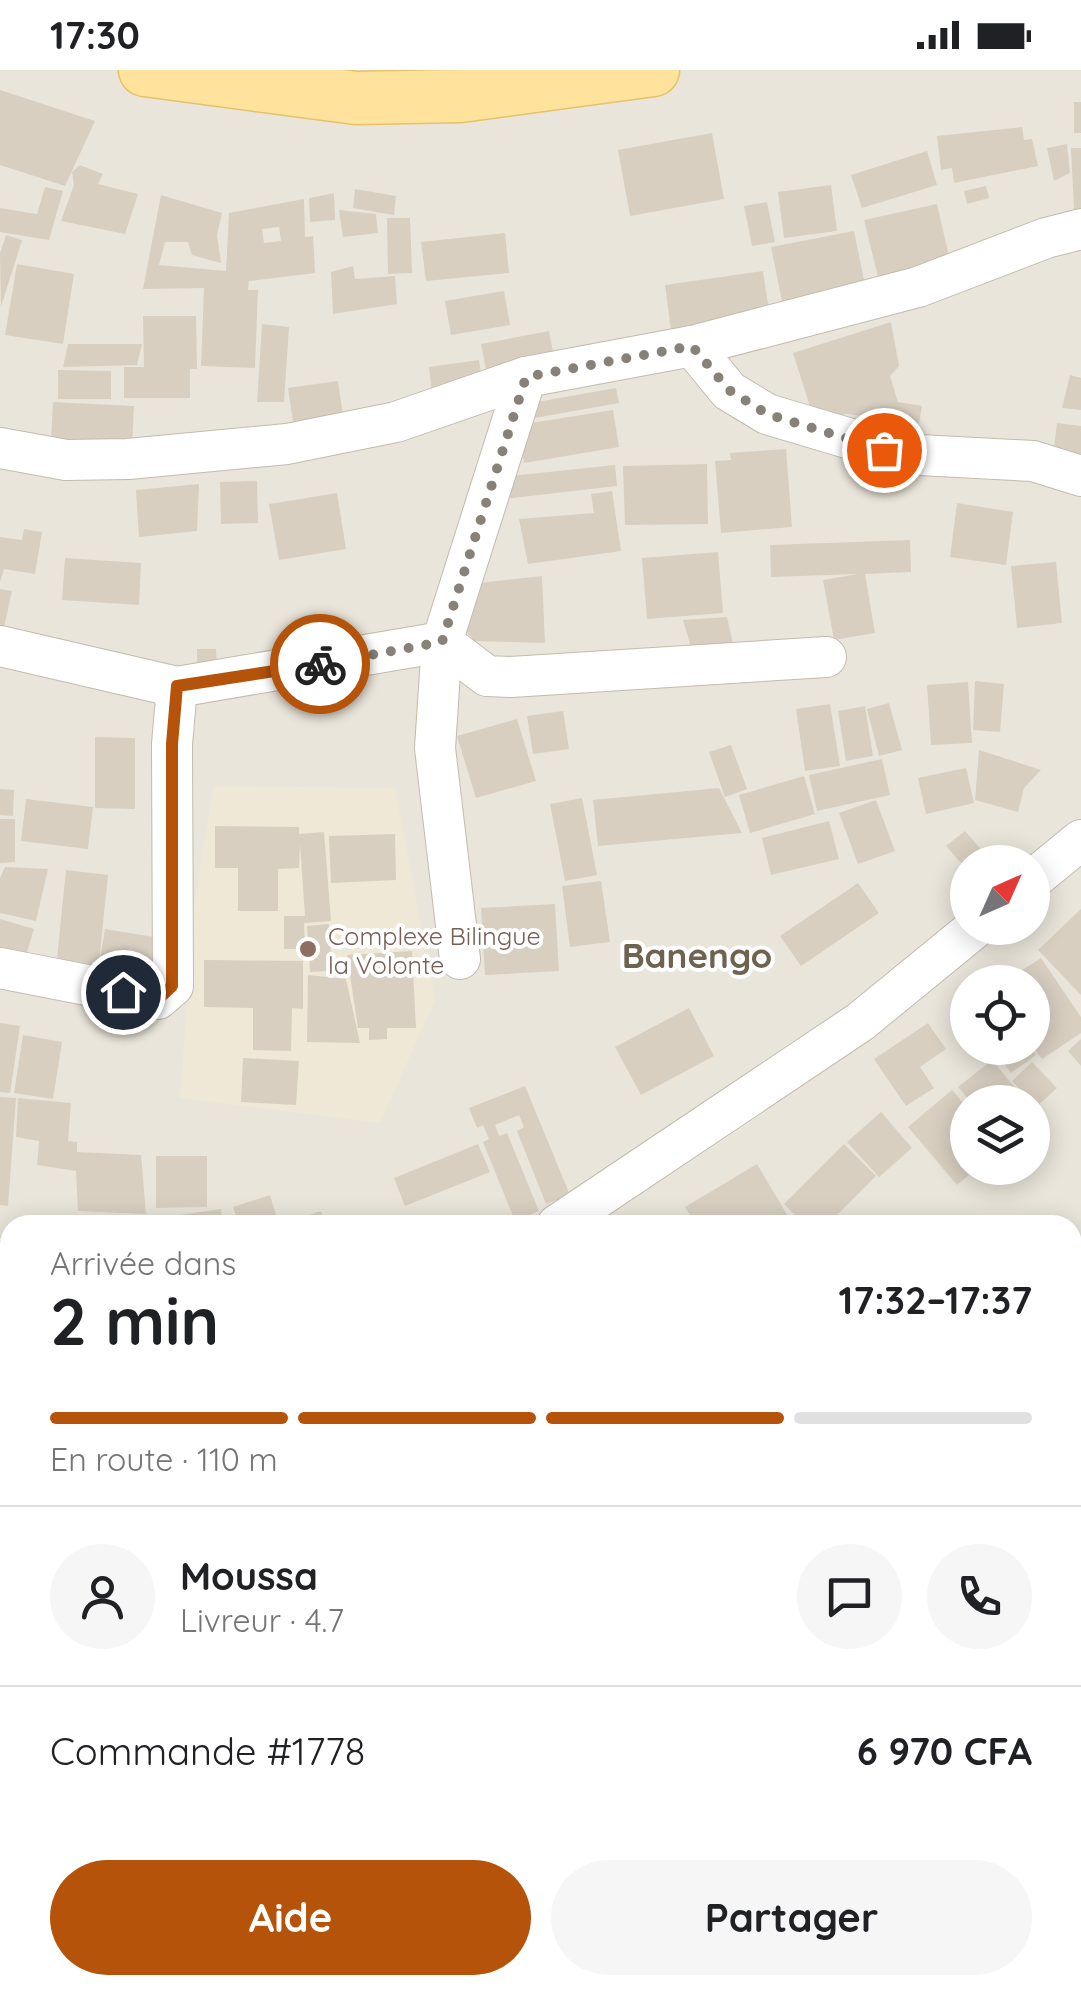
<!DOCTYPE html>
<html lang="fr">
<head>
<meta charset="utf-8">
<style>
  body { margin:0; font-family:Quicksand,sans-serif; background:#f6f6f6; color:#202124; height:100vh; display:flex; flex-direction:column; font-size:38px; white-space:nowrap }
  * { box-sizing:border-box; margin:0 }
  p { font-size:32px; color:#757577 }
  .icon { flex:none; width:55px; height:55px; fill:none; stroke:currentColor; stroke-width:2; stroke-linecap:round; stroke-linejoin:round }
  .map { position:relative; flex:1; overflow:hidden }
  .drawer { position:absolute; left:0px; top:1145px; width:1082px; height:780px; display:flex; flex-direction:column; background:#fff; border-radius:30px 30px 0 0; box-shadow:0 5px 25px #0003 }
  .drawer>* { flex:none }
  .needle { width:65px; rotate:45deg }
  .fabs { position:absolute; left:950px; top:775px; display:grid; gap:20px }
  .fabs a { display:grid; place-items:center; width:100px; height:100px; border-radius:50%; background:#fff; box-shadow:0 5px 25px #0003; font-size:50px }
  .pin { position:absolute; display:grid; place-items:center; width:85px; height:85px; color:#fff; margin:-42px; border:5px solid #fff; border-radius:50%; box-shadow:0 2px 10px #0007 }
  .courier { position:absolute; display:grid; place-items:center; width:100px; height:100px; margin:-50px; border:8px solid #b45309; border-radius:50%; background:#fff; color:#222; box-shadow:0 2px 12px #0007 }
  .summary em { font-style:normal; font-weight:700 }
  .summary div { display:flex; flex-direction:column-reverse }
  .summary { display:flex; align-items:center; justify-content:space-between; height:170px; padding:0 50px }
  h1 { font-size:65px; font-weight:700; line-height:75px }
  .bar { display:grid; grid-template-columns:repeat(4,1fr); gap:15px 10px; align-content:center; height:120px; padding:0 50px }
  .bar i { height:12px; border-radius:8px; background:#e0e0e0 }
  .bar .on { background:#b45309 }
  .bar p { grid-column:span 4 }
  .line { display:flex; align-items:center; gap:25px; padding:0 50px; border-top:2px solid #e0e0e0 }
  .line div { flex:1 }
  .round { display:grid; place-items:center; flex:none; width:105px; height:105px; border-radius:52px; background:#f6f6f6 }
  .button { display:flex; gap:20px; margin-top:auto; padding:20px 50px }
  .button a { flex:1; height:115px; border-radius:60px; background:#b45309; color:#fff; font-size:40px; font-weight:700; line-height:115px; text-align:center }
  .button a+a { background:#f6f6f6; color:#202124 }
  .status { display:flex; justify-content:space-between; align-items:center; height:70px; padding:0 50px; background:#fff; direction:ltr }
  .status svg { height:28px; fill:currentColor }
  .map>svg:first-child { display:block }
  .residential { fill:#eae5da; fill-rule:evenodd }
  .education { fill:#efe8d6 }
  .building { fill:#d8cfc1; fill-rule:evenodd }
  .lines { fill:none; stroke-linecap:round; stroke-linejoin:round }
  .minor-casing { stroke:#c2bbae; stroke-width:42 }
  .major-casing { stroke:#e6c16a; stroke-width:55 }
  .minor { stroke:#fff; stroke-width:40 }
  .major { stroke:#ffe39c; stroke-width:52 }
  .done { stroke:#878178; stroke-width:10; stroke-dasharray:0 18 }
  .route { stroke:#b45309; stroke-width:12 }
  .education-dot { fill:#8d6e63; stroke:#fff; stroke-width:4 }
  .labels { text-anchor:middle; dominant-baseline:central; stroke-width:8; stroke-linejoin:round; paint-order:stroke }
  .education-label { font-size:25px; fill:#785e54; stroke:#fff; text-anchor:start }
  .district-label { font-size:35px; font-weight:bold; fill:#6e6250; stroke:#fff }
</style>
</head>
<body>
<div class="status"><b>17:30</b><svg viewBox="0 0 49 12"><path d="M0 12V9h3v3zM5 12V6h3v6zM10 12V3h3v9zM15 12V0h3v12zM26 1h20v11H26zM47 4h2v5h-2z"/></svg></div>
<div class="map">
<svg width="1081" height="1925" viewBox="0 0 1081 1925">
  <rect width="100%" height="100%" fill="#f6f3ec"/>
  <path class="residential" d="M0,0H1081V1925H0ZM968,792H1032V858H968ZM968,912H1032V978H968ZM968,1032H1032V1098H968ZM10,1155H1072V1915H10Z"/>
  <polygon class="education" points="214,716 395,718 435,930 380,1053 180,1028 195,829"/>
  <g class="building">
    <polygon points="0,20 95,51 65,116 0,95"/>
    <rect x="1074" y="32" width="7" height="31"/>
    <polygon points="1022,57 1024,70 1032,69 1038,96 954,113 952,98 941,100 937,66"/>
    <polygon points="712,63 724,129 630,146 618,80"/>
    <polygon points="1067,74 1070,103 1054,111 1047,78"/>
    <polygon points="1071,78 1081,78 1081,139 1074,139"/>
    <polygon points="927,81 937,115 862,138 851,105"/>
    <polygon points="80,95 103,104 98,114 138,124 125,164 61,151 74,115 72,102"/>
    <polygon points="831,115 837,161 784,168 778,122"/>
    <polygon points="986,116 989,128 967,134 964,121"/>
    <polygon points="45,117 63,121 49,170 0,162 0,138 37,144"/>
    <polygon points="355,119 396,126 394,145 353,138"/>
    <polygon points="334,123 335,150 310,152 309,128"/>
    <path d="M161,125L222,143L217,165L221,193L192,185L188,172H165L159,195L226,201L229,143L304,129L305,167L313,166L315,203L249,211L248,220H258L255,298L201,296L204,218L143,219ZM279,157L281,171L264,173L262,159Z"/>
    <polygon points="767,132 775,172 752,176 744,136"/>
    <polygon points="937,134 951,195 879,211 864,150"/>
    <polygon points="339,140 376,144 378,163 343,167"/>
    <polygon points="387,148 410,148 412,203 388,204"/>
    <polygon points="854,161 867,225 784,241 771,177"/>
    <polygon points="505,163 509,203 426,211 421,172"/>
    <polygon points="6,165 22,170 1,237 0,183"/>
    <polygon points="17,194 74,204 63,274 5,265"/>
    <polygon points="353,196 355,209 395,206 397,234 333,244 331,202"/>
    <polygon points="763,201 771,254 672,268 665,215"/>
    <polygon points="504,221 510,255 451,265 445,231"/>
    <polygon points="143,246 196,246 197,299 190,299 190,328 124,328 124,297 144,297"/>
    <polygon points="891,252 899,296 890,306 898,332 922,336 919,353 848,344 814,349 793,283"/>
    <polygon points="262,254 289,257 284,332 257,332"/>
    <polygon points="549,261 558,308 490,321 481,274"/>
    <polygon points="68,274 142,274 137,295 63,297"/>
    <polygon points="479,290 484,326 433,332 429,297"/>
    <polygon points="58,300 111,301 111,329 58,329"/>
    <polygon points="1070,305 1081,308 1081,340 1062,338"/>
    <polygon points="338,311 343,346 293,352 288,318"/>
    <polygon points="616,318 619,333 529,349 526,334"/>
    <polygon points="53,332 134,336 132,376 51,372"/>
    <polygon points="613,340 619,377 524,393 518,355"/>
    <polygon points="1057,353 1081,356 1081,390 1053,387"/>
    <polygon points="786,379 792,457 721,463 715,391 731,390 730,383"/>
    <polygon points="707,394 708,454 625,455 623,396"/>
    <polygon points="615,395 617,416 504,429 501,407"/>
    <polygon points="257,411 258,453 221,454 220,412"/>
    <polygon points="199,414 197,461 139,467 136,420"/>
    <polygon points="612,421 621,481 528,494 519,449 594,443 591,424"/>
    <polygon points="337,423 346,479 279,490 269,434"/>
    <polygon points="957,433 1013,442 1006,495 950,487"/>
    <polygon points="24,459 42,462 35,504 4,499 0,512 0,467 22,470"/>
    <polygon points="910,470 911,502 865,504 875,563 834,570 823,510 858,504 771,507 770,475"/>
    <polygon points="718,482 723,543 647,549 642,488"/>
    <polygon points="65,488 141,493 139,535 62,530"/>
    <polygon points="1056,492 1062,553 1017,558 1011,496"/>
    <polygon points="542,506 545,573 475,571 461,556 479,513"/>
    <polygon points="0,519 12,521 2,566 0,566"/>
    <polygon points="727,547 735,583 693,584 683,550"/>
    <polygon points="197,579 216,579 218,628 198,628"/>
    <polygon points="975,611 1004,614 1000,662 973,660"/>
    <polygon points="968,612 972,673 931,675 927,615"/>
    <polygon points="889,633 902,680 879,686 867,639"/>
    <polygon points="830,634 840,696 805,701 796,639"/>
    <polygon points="865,636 873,686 846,691 838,641"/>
    <polygon points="563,641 569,679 533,684 527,646"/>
    <polygon points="517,649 536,711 476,728 457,666"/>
    <polygon points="95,667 135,668 135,739 95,738"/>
    <polygon points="731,675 747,719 725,727 709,682"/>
    <polygon points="979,680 1041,700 1024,718 1018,742 975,730"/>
    <polygon points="882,689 890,725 817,741 809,705"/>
    <polygon points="966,698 974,733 926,744 918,708"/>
    <polygon points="804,706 815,744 750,763 739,725"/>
    <polygon points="719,718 742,763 598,776 593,730"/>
    <polygon points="0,719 14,720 13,746 0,745"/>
    <polygon points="582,728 597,805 565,811 550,734"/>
    <polygon points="26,729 93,737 88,779 21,771"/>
    <polygon points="876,730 895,781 858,794 839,743"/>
    <polygon points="0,749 15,749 15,792 0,793"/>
    <polygon points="829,751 839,789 771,805 762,768"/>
    <polygon points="215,756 299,757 299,764 324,762 331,851 304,853 305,879 284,879 284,846 305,846 300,774 299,798 278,799 278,841 238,841 238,798 215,798"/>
    <polygon points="965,761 992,792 968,792 968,801 946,776"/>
    <polygon points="395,764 396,810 331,813 329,766"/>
    <polygon points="5,797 48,799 36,851 0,843 0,808"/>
    <polygon points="66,800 108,805 97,912 55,908"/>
    <polygon points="601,811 610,872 570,877 562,816"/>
    <polygon points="858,813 879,843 801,896 780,866"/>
    <polygon points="555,834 559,901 485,905 481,838"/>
    <polygon points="1081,839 1081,925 1038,880"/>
    <polygon points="0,849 34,859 24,892 0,885"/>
    <polygon points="329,854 332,901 310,902 307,856"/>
    <polygon points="105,859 160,868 156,898 100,889"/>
    <polygon points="412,881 416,958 387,958 387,969 369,970 369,958 358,958 347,885"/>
    <polygon points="1041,888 1081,947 1081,963 1042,989 1032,976 1032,912 1004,912"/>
    <polygon points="204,890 303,891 303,939 292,938 291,981 253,980 253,938 204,937"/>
    <polygon points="308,905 346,909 360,973 307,972"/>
    <polygon points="689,938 714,986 641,1025 615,977"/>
    <polygon points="0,953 20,956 10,1023 0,1022"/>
    <polygon points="928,953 946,979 920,997 934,1018 906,1036 874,989"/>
    <polygon points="23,965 62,972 53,1029 14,1023"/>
    <polygon points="1081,969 1081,996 1068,981"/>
    <polygon points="993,978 1031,978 1036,985 1011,1003"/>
    <polygon points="243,988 299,991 296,1035 241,1032"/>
    <polygon points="992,990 1012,1014 1028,1032 971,1032 958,1017"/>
    <polygon points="1032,992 1057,1018 1036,1037 1012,1011"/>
    <polygon points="525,1016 570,1125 546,1134 517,1061 524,1057 519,1045 495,1055 499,1066 507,1063 539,1141 515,1151 483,1072 489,1069 483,1055 477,1058 469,1038"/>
    <polygon points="952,1020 968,1039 968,1098 978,1098 957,1115 908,1057"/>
    <polygon points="0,1027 16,1028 8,1136 0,1135"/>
    <polygon points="18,1028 71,1033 68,1071 77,1072 77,1082 141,1085 146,1144 78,1141 76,1101 37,1095 39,1071 16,1067"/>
    <polygon points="881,1042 912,1078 879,1107 847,1072"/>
    <polygon points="478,1074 490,1102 405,1136 394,1108"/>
    <polygon points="844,1074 876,1106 827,1155 805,1155 784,1134"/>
    <polygon points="156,1086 207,1086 207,1137 156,1138"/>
    <polygon points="757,1094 789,1148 777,1155 696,1155 685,1137"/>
    <polygon points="270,1125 279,1155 321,1141 326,1155 239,1155 233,1137"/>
    <polygon points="221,1139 223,1155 174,1155 172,1146"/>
    <polygon points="1072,1169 1081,1176 1081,1218 1072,1211"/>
    <polygon points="1081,1222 1081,1283 1072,1273 1072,1229"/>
    <rect x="0" y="1248" width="10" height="35"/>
    <polygon points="1072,1299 1081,1310 1081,1325 1072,1332"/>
    <polygon points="0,1449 10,1450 10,1478 0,1478"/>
    <polygon points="1081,1463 1081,1491 1072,1483 1072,1472"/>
    <polygon points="0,1485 10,1486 10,1533 4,1533 3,1543"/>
    <polygon points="0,1583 10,1583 10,1691 0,1692"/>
    <polygon points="0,1770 10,1770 10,1796 0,1797"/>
    <polygon points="1072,1814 1081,1825 1081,1859 1072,1848"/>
    <polygon points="0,1834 10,1836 10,1894 0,1892"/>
    <polygon points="1081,1876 1081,1915 1072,1919 1072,1881"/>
    <polygon points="0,1905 10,1906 10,1915 49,1915 48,1925 0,1925"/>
    <polygon points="93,1915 199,1920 199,1925 92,1925"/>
    <polygon points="272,1915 350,1915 348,1925 270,1925"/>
    <polygon points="583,1915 639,1915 640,1925 583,1925"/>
    <polygon points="664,1915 692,1915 692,1916 666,1924"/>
    <polygon points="899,1915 915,1915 921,1925 882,1925"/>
    <polygon points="928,1915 995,1915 1003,1925 937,1925"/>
    <polygon points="1034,1915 1064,1915 1074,1925 1019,1925"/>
  </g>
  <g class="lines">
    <defs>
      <g id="minor">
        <polyline points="692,276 729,321 767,344 901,384 1033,391 1081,406"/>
        <polyline points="0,378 66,390 128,389 287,374 396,352 526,307 692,276 918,217 1046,168 1081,159"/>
        <polyline points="442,572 487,606 511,607 826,587"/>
        <polyline points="442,572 435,678 460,889"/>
        <polyline points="0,576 177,617 442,572 526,307"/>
        <polyline points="1032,810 1081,770"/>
        <polyline points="0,898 158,929 173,916 172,674 177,617"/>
        <polyline points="557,1155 860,952 975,858"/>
        <polyline points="0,1333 10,1334"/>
        <polyline points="1072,1409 1081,1403"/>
        <polyline points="1072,1710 1081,1705"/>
        <polyline points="0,1806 10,1807"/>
        <polyline points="760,1925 773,1915"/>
      </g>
      <polyline id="major" points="145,0 356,28 460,26 653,0"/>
    </defs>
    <use href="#minor" class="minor-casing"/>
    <use href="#major" class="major-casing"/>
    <use href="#minor" class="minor"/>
    <use href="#major" class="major"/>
  </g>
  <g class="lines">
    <polyline class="done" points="320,594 442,572 526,307 692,276 729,320 767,344 884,380"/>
    <polyline class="route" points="123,922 158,929 172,916 172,674 177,616 320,594"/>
  </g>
  <circle class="education-dot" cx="308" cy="879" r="10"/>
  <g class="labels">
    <g class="education-label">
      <text x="328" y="865">Complexe Bilingue<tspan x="328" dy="29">la Volonte</tspan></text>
    </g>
    <g class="district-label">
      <text x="697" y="885">Banengo</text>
    </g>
  </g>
</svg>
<div class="fabs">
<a><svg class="needle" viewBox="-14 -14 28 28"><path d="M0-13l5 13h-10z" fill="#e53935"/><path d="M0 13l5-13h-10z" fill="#757577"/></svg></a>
<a><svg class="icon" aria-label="locate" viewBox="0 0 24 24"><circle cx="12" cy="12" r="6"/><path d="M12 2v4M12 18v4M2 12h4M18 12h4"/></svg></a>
<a><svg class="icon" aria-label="layers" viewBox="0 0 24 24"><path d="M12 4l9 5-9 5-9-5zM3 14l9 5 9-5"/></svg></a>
</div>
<div class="pin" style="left:884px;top:380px;background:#ea580c"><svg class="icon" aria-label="bag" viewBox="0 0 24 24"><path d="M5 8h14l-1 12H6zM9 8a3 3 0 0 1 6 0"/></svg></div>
<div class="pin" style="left:123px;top:922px;background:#1f2937"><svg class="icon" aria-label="home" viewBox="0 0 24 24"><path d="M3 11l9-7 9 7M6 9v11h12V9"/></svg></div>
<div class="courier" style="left:320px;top:594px"><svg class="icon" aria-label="bike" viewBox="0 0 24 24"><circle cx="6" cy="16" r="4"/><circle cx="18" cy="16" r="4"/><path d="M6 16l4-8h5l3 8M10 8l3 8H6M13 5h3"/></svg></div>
<section class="drawer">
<div class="summary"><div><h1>2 min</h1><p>Arrivée dans</p></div><em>17:32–17:37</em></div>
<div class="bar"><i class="on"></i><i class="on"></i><i class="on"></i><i></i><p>En route · 110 m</p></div>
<div class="line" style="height:180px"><a class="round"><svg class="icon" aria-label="person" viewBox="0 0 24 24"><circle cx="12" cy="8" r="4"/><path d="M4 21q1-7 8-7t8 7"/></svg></a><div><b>Moussa</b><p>Livreur · 4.7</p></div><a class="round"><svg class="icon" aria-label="chat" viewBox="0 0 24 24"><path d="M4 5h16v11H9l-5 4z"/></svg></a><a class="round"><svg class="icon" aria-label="phone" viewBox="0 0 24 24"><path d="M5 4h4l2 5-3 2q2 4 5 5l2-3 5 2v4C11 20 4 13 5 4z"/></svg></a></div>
<div class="line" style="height:130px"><div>Commande #1778</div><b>6 970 CFA</b></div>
<div class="button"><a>Aide</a><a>Partager</a></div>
</section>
</div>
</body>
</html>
